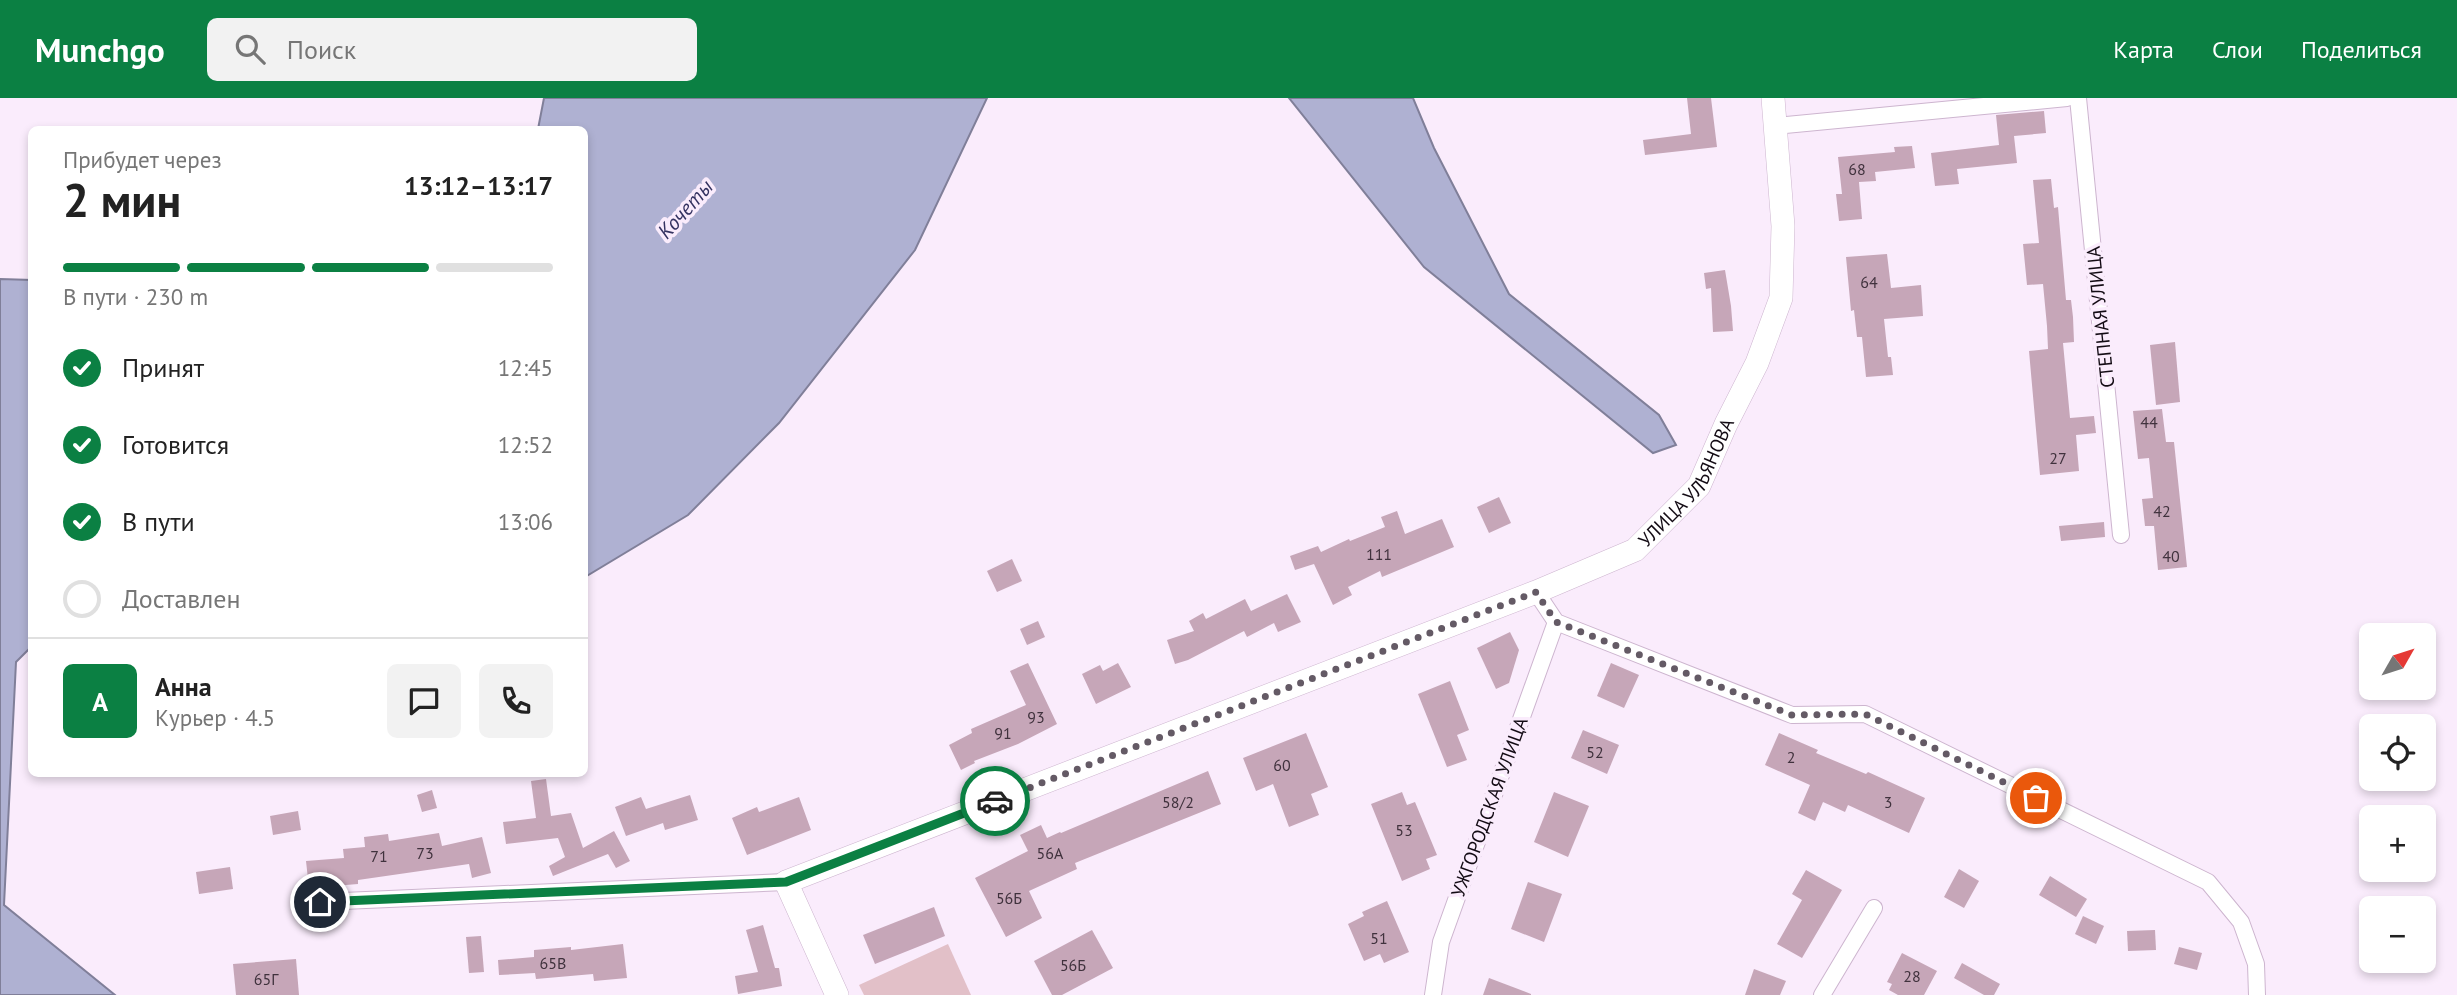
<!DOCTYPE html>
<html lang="ru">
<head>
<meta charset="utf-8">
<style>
  body { margin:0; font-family:"PT Sans",sans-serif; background:#f2f2f2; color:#222; height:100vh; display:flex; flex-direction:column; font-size:26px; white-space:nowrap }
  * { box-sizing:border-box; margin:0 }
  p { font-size:23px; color:#767676 }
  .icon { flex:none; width:38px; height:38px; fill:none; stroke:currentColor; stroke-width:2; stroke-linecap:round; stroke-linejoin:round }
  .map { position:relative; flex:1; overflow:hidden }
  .drawer { position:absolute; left:28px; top:28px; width:560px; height:651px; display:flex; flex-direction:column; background:#fff; border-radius:10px; box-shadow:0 4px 10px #0003 }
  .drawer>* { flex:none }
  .needle { width:46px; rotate:51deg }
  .fabs { position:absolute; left:2359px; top:525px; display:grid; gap:14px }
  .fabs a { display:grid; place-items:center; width:77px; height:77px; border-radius:10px; background:#fff; box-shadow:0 4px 10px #0003; font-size:35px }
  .pin { position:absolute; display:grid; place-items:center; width:60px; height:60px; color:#fff; margin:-30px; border:4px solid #fff; border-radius:50%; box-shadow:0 2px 7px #0007 }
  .courier { position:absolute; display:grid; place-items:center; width:70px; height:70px; margin:-35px; border:5px solid #0b8043; border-radius:50%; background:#fff; color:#222; box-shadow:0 2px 9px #0007 }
  .head em { font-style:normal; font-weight:800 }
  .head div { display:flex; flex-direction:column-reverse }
  .head { display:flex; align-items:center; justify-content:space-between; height:119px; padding:0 35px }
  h1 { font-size:46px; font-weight:800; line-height:52px }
  .bar { display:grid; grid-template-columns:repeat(4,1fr); gap:10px 7px; align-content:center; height:84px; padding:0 35px }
  .bar i { height:9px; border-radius:5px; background:#e0e0e0 }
  .bar .active { background:#0b8043 }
  .bar p { grid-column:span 4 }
  .line { display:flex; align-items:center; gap:18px; padding:0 35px; border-top:2px solid #e0e0e0 }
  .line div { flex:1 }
  .round { display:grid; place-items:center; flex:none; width:74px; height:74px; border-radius:10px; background:#f2f2f2 }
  ol { padding:0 35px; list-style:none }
  li { display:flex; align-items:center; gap:21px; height:77px }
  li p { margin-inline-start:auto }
  li .icon { padding:7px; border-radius:50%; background:#0b8043; color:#fff; stroke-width:4 }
  li:last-child { color:#767676 }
  li i { width:38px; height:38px; border:4px solid #e0e0e0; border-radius:50% }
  header { display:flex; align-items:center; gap:42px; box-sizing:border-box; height:98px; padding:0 35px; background:#0b8043; color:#fff }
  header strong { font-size:33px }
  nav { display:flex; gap:38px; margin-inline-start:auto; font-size:24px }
  .search { width:490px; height:63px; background:#f2f2f2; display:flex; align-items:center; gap:18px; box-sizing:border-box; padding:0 24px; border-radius:10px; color:#767676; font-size:26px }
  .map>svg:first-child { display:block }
  .green { fill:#e2c0c8 }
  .water { fill:#afb1d2; stroke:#807f99; stroke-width:2 }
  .building { fill:#c6a6b8 }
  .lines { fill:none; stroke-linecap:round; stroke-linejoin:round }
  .street-casing { stroke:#cdb5cf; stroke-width:18 }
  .secondary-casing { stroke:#cdb5cf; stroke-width:24 }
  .street { stroke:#fff; stroke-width:16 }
  .secondary { stroke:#fff; stroke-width:23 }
  .done { stroke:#645a65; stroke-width:7; stroke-dasharray:0 12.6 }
  .route { stroke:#0b8043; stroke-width:9 }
  .labels { text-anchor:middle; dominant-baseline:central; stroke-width:7; stroke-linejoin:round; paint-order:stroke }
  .number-label { font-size:16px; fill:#40323d }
  .street-label { font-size:19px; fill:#130b14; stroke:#faecfc }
  .water-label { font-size:21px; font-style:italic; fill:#353361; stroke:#faecfc }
</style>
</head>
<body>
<header>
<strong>Munchgo</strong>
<div class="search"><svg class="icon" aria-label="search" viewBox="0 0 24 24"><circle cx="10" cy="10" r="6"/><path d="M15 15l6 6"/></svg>Поиск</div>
<nav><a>Карта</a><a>Слои</a><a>Поделиться</a></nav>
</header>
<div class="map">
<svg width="2457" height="897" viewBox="0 0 2457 897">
  <rect width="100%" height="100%" fill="#faecfc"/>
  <polygon class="green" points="948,846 971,897 864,897 859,887"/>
  <g class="water">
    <polygon points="544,0 987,0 915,152 779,325 688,417 585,479 584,32 538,31"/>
    <polygon points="1289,0 1413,0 1434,50 1509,196 1659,317 1676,347 1653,355 1424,169"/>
    <polygon points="0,181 32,182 32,548 16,564 4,807 115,897 0,897"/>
  </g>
  <g class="building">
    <polygon points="1687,0 1711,0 1717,49 1645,57 1643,42 1691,36"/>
    <polygon points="2044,13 2046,35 2014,38 2017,65 1957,71 1959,86 1935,88 1931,55 1999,47 1996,17"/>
    <polygon points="1912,48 1915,70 1875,74 1876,83 1859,84 1862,121 1839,123 1836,96 1842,96 1838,59 1895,54 1894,49"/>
    <polygon points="2051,81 2054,110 2058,109 2066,202 2071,202 2073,219 2074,244 2063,245 2070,320 2094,318 2096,335 2076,337 2079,373 2040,377 2029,253 2048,251 2047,228 2043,186 2027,187 2023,146 2039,145 2033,82"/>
    <polygon points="1887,156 1891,190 1921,187 1923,218 1884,221 1888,259 1891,259 1893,277 1866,279 1862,239 1857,239 1854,212 1851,213 1846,159"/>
    <polygon points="1725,172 1731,208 1733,233 1713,234 1711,190 1706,191 1704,175"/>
    <polygon points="2175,244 2180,304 2156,307 2150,247"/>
    <polygon points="2162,311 2166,344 2174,344 2187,469 2158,472 2154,428 2145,428 2142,401 2153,400 2149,360 2138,361 2133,313"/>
    <polygon points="1499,399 1511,425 1489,435 1477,409"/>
    <polygon points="1397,413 1405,436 1442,421 1454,449 1382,479 1380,473 1348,489 1352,497 1333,507 1314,466 1295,472 1290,458 1318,448 1321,454 1349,441 1350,443 1385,429 1381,419"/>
    <polygon points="2104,424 2105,439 2061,443 2059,428"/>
    <polygon points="1012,461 1022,483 997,494 987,473"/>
    <polygon points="1287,496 1301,524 1278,534 1274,525 1247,539 1244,533 1188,562 1175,566 1167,542 1194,533 1189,523 1203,515 1206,521 1245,501 1251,513"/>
    <polygon points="1038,523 1045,539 1027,547 1020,531"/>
    <polygon points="1510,534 1519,552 1509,585 1496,591 1477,550"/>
    <polygon points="1028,565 1057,626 1018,646 974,663 975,665 961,672 949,647 972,635 971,631 1026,607 1010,573"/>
    <polygon points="1118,565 1131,589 1096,606 1082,576 1100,567 1103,573"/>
    <polygon points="1611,565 1639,577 1624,610 1597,598"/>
    <polygon points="1450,583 1469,632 1457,637 1467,662 1447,669 1418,596"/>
    <polygon points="1583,632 1619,647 1607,676 1571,660"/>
    <polygon points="1306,635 1328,689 1311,696 1319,717 1289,729 1273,686 1256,693 1243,660"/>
    <polygon points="1779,635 1818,652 1816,655 1866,676 1868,674 1925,700 1909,735 1848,707 1845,714 1823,704 1815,723 1798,715 1810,687 1765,667"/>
    <polygon points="1208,673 1221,706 1075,765 1077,771 1029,793 1042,820 1006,839 975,780 1028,753 1020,737 1041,727 1047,740 1060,734 1061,735"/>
    <polygon points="546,681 551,718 571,715 583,750 614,733 630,763 616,770 608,756 553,778 549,768 565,759 558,740 506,746 503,724 536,720 531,683"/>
    <polygon points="432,692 437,710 422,714 417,697"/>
    <polygon points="1402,694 1407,707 1415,704 1437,757 1426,761 1430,771 1402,783 1371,706"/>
    <polygon points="1554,694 1589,708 1568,759 1534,744"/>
    <polygon points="690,697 698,722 665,732 663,725 626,738 615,709 641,699 646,711"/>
    <polygon points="799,699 811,732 747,757 732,720 757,709 759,714"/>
    <polygon points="298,713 301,732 273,737 270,718"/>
    <polygon points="439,735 442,748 482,739 491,775 472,780 469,766 358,782 358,786 309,790 306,763 344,760 343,751 365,749 364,739 388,736 389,743"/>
    <polygon points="230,769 233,791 199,796 196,774"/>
    <polygon points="1959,771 1979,783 1964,810 1944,799"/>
    <polygon points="1806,772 1842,792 1802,860 1777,846 1802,802 1792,796"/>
    <polygon points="2050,778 2087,801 2076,819 2039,797"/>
    <polygon points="1528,784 1562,796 1544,844 1511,831"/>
    <polygon points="1387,803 1409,854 1384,865 1380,856 1364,863 1348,826 1364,818 1362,814"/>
    <polygon points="934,809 945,838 875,866 863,837"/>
    <polygon points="2083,818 2104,828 2096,846 2075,836"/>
    <polygon points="763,827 775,870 779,870 782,888 738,896 735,878 758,874 746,832"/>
    <polygon points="1092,832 1113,870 1062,897 1052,897 1034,863"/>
    <polygon points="2155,832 2156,852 2128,853 2127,833"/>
    <polygon points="481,838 484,874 469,875 466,839"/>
    <polygon points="623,846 627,880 594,883 593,876 536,881 535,875 499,877 498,862 534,859 534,852 571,849 571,852"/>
    <polygon points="2179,849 2202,855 2197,872 2174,866"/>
    <polygon points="1902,855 1937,873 1924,897 1898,897 1889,892 1892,886 1887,884"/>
    <polygon points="296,861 299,897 236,897 233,866"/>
    <polygon points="1962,865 2000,886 1994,897 1984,897 1954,880"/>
    <polygon points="1754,871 1786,883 1780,897 1745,897"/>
    <polygon points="1489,880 1531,896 1531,897 1483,897"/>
  </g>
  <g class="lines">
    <defs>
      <g id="street">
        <polyline points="2078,0 2121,437"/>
        <polyline points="1776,28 2067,0"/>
        <polyline points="1536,494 1556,524 1792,617 1865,616 2208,784 2241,824 2256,866 2257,897"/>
        <polyline points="320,804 786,784"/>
        <polyline points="1433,897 1441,844 1556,524"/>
        <polyline points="1822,897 1874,810"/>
      </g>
      <g id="secondary">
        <path id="s1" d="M837,897L786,784L1536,494L1635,452L1699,388L1726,326L1757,265L1781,200L1783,128L1773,0"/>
      </g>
    </defs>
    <use href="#street" class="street-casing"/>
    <use href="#secondary" class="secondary-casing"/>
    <use href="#street" class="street"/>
    <use href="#secondary" class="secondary"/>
  </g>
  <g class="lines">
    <polyline class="done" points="995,703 1536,494 1556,524 1792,617 1865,616 2036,700"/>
    <polyline class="route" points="320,804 786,784 995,703"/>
  </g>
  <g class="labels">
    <g class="number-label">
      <text x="1857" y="71">68</text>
      <text x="1869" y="184">64</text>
      <text x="2149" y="324">44</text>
      <text x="2058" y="360">27</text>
      <text x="2162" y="413">42</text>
      <text x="1379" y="456">111</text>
      <text x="2171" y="458">40</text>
      <text x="1036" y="619">93</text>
      <text x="1003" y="635">91</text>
      <text x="1595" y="654">52</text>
      <text x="1791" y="659">2</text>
      <text x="1282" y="667">60</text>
      <text x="1178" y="704">58/2</text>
      <text x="1888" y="704">3</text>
      <text x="1404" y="732">53</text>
      <text x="425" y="755">73</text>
      <text x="1050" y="755">56А</text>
      <text x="379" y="758">71</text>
      <text x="1009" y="800">56Б</text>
      <text x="1379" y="840">51</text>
      <text x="553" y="865">65В</text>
      <text x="1073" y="867">56Б</text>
      <text x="1912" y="878">28</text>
      <text x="266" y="881">65Г</text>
    </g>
    <g class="street-label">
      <text transform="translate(2100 219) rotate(-96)">СТЕПНАЯ УЛИЦА</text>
      <text stroke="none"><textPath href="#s1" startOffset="1122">УЛИЦА УЛЬЯНОВА</textPath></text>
      <text transform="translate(1489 709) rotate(-70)">УЖГОРОДСКАЯ УЛИЦА</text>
    </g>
    <g class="water-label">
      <text transform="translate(685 111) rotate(-48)">Кочеты</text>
    </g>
  </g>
</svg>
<div class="fabs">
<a><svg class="needle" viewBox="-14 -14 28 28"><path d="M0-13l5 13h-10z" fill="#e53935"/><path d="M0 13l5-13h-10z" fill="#767676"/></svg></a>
<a><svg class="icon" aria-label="locate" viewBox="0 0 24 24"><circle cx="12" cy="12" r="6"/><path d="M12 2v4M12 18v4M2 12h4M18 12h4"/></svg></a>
<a>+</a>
<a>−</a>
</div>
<div class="pin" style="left:2036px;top:700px;background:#ea580c"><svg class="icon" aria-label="bag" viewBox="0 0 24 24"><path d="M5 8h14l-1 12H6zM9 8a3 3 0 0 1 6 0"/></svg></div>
<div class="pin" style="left:320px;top:804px;background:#1f2937"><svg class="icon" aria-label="home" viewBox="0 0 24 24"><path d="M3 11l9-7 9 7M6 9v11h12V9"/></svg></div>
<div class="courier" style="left:995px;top:703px"><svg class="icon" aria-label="car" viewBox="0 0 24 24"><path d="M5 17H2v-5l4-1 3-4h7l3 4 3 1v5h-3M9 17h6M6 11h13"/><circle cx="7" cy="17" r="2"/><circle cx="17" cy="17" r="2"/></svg></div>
<section class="drawer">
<div class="head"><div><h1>2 мин</h1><p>Прибудет через</p></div><em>13:12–13:17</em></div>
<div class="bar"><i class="active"></i><i class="active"></i><i class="active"></i><i></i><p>В пути · 230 m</p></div>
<ol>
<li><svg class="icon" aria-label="check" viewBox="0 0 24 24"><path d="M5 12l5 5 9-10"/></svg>Принят<p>12:45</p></li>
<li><svg class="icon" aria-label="check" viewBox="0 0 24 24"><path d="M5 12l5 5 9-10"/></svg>Готовится<p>12:52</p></li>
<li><svg class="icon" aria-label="check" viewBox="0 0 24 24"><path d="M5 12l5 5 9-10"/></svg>В пути<p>13:06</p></li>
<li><i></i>Доставлен</li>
</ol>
<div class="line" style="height:126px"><b class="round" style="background:#0b8043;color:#fff">А</b><div><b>Анна</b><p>Курьер · 4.5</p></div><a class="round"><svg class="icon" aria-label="chat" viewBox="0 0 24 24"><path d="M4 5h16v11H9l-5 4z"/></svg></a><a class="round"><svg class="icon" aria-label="phone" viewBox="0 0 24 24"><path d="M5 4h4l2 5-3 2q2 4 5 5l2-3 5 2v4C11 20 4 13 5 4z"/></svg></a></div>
</section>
</div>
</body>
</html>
